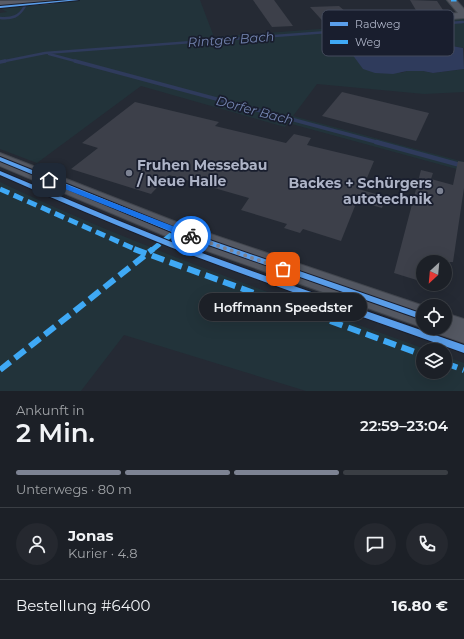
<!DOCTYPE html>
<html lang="de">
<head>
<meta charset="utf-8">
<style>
  body { margin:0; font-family:Montserrat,sans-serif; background:#25282f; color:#f1f3f6; height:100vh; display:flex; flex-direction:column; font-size:15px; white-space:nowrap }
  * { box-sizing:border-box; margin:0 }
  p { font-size:13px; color:#a0a3a7 }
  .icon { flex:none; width:22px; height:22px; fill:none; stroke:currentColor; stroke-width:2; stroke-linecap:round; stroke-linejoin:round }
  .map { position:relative; height:391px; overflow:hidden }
  .panel { display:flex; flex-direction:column; background:#1c2027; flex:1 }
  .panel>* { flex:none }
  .needle { width:26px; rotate:206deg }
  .fabs { position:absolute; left:416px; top:255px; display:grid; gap:8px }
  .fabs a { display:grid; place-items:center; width:36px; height:36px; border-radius:50%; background:#1c2027; box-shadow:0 4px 16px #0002,0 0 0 1px #3a3e44; font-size:20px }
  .pin { position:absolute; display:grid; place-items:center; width:34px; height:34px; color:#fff; margin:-17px; border-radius:8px; box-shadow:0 2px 6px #0006 }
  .courier { position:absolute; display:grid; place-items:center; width:40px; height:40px; margin:-20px; border:3px solid #1a73e8; border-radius:50%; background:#fff; color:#222; box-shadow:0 1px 5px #0007 }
  .bubble { position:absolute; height:28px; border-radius:14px; background:#1c2027; box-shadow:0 4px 16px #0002,0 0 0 1px #3a3e44; font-size:13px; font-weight:600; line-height:28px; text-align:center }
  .headline em { font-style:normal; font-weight:600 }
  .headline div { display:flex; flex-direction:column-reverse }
  .headline { display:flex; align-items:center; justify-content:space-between; height:68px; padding:0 16px }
  h1 { font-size:26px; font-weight:600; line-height:30px }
  .bar { display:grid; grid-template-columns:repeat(4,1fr); gap:6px 4px; align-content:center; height:48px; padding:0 16px }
  .bar i { height:5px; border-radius:3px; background:#3a3e44 }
  .bar .on { background:#7d8393 }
  .bar p { grid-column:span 4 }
  .line { display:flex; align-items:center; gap:10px; padding:0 16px; border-top:1px solid #3a3e44 }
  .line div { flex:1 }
  .round { display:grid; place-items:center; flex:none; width:42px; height:42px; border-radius:21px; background:#25282f }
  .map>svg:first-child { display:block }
  .green { fill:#22333a }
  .water { fill:#2f3b5c }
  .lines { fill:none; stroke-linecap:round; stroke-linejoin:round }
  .stream-far2 { stroke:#2f3b5c; stroke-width:2.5 }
  .stream-far1 { stroke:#2f3b5c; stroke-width:3.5 }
  .stream { stroke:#2f3b5c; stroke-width:4.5 }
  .building { fill:#3d404a }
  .minor-casing { stroke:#42464e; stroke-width:2 }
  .tertiary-casing { stroke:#42464e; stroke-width:2 }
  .secondary-casing { stroke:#42464e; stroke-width:2 }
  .minor { fill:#545862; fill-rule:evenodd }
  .tertiary { fill:#545862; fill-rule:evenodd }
  .secondary { fill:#595c67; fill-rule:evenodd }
  .quiet-far2 { stroke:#3fa9f5; stroke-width:3; stroke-dasharray:5.5 3; stroke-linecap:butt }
  .quiet-far1 { stroke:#3fa9f5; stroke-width:5; stroke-dasharray:10 5; stroke-linecap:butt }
  .quiet { stroke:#3fa9f5; stroke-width:6; stroke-dasharray:13 6; stroke-linecap:butt }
  .cycleway-casing { stroke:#191e2e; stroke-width:2 }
  .cycleway { fill:#5a9eea; fill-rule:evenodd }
  .route { fill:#1a73e8 }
  .done { stroke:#7d8393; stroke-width:4; stroke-dasharray:0 7.2 }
  .poi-dot { fill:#7d8393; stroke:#191e2e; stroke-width:1.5 }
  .labels { text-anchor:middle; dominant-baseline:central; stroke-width:3.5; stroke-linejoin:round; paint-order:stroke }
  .far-water-label { font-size:13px; font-style:italic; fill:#7485b1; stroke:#191e2e }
  .poi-label { font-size:14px; font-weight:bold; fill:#adb3c6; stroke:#191e2e; text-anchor:start }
  .key { fill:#191e2e; stroke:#454b5c; stroke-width:1 }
  .key-label { font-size:11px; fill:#adb3c6 }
</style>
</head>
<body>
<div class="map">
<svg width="464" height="391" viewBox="0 0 464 391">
  <rect width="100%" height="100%" fill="#252a34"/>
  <g class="green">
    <polygon points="67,0 200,0 214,37 462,18 445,0 448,0 464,16 464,48 447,45 379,43 353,45 401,73 407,71 423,71 433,73 464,69 464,92 424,94 317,84 293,116 464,162 464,171 288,123 285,127 141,86 37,163 0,149 0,13 7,12 0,8 0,6"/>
    <path d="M0,182C139,248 284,298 428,350H423V372H445V356L464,363V391H306L124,335L81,391H0Z"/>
  </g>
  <polygon class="water" points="379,43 447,45 463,48 464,69 433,73 423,71 407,71 393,74 375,73 363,69 352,54 351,49 353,45"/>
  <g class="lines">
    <g class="stream-far2">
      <path d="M0,18C12,19 19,17 25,6"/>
      <polyline points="49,54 79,62"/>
      <polyline points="0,62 45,53 463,22"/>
    </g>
    <g class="stream-far1">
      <polyline points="75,61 380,143"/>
      <polyline points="0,62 5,61"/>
    </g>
    <polyline class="stream" points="376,142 464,166"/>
  </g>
  <g class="building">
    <polygon points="253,0 274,0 293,26 272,27"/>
    <polygon points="410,0 437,1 445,13 417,12"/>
    <polygon points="339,6 353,18 339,19 347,27 329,28 310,7"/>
    <polygon points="342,92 429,113 416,141 322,116"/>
    <polygon points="135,102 219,122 215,126 286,143 294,134 311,138 307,145 374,161 362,190 386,197 382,208 357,201 341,241 303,229 300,233 284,228 287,224 241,210 249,198 169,175 151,194 71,169 98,148 82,143"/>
    <polygon points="458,161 464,162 464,188 453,262 423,262 423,282 394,273 421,170 433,173 431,179 453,185"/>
  </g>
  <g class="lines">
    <defs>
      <polygon id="minor" points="447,0 456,0 464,9 464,18 370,26 365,23 370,20 458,13"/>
      <g id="tertiary">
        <polygon points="0,153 184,225 424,306 424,328 168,237 0,166"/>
        <polygon points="445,313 464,319 464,343 435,333 432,328 445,328"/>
      </g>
      <polygon id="secondary" points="58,0 53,3 0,7 0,1"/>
    </defs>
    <use href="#minor" class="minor-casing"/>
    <use href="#tertiary" class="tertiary-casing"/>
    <use href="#secondary" class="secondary-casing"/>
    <use href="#minor" class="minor"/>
    <use href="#tertiary" class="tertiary"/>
    <use href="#secondary" class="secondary"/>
    <polyline class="quiet-far2" points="451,0 457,0"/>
    <g class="quiet-far1">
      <polyline points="0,189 137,250"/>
      <polyline points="152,250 176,231"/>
    </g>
    <g class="quiet">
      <polyline points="134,249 423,355"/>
      <polyline points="445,363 464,370"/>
      <polyline points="0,370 153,249"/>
    </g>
    <defs>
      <g id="cycleway">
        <polygon points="68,0 79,0 0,8 0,6"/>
        <polygon points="0,157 178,229 423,314 423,320 174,233 0,161"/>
        <path d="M0,171L117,220L174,243L291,285L464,345V353C366,318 268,284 170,247C113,224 56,200 0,175Z"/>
      </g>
    </defs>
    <use href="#cycleway" class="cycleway-casing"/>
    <use href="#cycleway" class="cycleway"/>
  </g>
  <polygon class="route" points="47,179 52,179 193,234 194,236 193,238 188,238 47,182"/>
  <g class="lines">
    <polyline class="done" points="191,236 283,269"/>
  </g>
  <g class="poi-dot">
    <circle cx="129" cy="173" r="4"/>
    <circle cx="440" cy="191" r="4"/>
  </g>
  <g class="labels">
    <g class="far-water-label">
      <text transform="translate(231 39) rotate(-4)">Rintger Bach</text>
      <text transform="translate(255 110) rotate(15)">Dorfer Bach</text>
    </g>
    <g class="poi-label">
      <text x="137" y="165">Fruhen Messebau<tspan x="137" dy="16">/ Neue Halle</tspan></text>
      <text x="432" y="183" text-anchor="end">Backes + Schürgers<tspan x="432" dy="16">autotechnik</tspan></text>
    </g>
  </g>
  <rect x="322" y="10" width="132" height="46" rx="6" class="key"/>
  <rect x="330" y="22" width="18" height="4" fill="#5a9eea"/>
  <rect x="330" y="40" width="18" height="4" fill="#3fa9f5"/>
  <g class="key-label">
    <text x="355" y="28">Radweg</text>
    <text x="355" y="46">Weg</text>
  </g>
</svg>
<div class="fabs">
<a><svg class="needle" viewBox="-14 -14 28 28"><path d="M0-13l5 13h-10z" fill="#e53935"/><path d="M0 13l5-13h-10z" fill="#a0a3a7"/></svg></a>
<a><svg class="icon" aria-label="locate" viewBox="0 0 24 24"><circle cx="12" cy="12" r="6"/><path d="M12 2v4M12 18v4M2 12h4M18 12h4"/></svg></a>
<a><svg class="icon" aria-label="layers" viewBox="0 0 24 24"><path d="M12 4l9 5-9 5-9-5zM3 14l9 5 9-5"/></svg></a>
</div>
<div class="pin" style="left:283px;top:269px;background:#ea580c"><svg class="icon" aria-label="bag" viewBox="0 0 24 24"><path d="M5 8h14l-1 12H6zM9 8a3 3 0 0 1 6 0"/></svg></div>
<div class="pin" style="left:49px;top:180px;background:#1f2937"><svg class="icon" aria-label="home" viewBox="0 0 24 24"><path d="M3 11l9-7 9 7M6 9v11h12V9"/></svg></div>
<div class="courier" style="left:191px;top:236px"><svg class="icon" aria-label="bike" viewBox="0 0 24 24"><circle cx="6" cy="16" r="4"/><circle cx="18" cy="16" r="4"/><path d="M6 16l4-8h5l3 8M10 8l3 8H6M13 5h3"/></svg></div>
<div class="bubble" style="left:199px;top:293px;width:168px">Hoffmann Speedster</div>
</div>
<section class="panel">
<div class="headline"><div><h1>2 Min.</h1><p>Ankunft in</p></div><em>22:59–23:04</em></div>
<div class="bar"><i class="on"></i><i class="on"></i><i class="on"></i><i></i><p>Unterwegs · 80 m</p></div>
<div class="line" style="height:72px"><a class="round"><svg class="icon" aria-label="person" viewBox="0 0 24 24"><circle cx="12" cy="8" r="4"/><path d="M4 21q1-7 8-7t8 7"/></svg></a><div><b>Jonas</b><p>Kurier · 4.8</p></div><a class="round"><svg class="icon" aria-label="chat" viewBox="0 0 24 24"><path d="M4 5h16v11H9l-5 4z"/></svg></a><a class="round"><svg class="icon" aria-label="phone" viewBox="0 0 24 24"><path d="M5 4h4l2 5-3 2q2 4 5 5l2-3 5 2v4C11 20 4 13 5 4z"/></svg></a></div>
<div class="line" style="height:52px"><div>Bestellung #6400</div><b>16.80 €</b></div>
</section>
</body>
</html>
